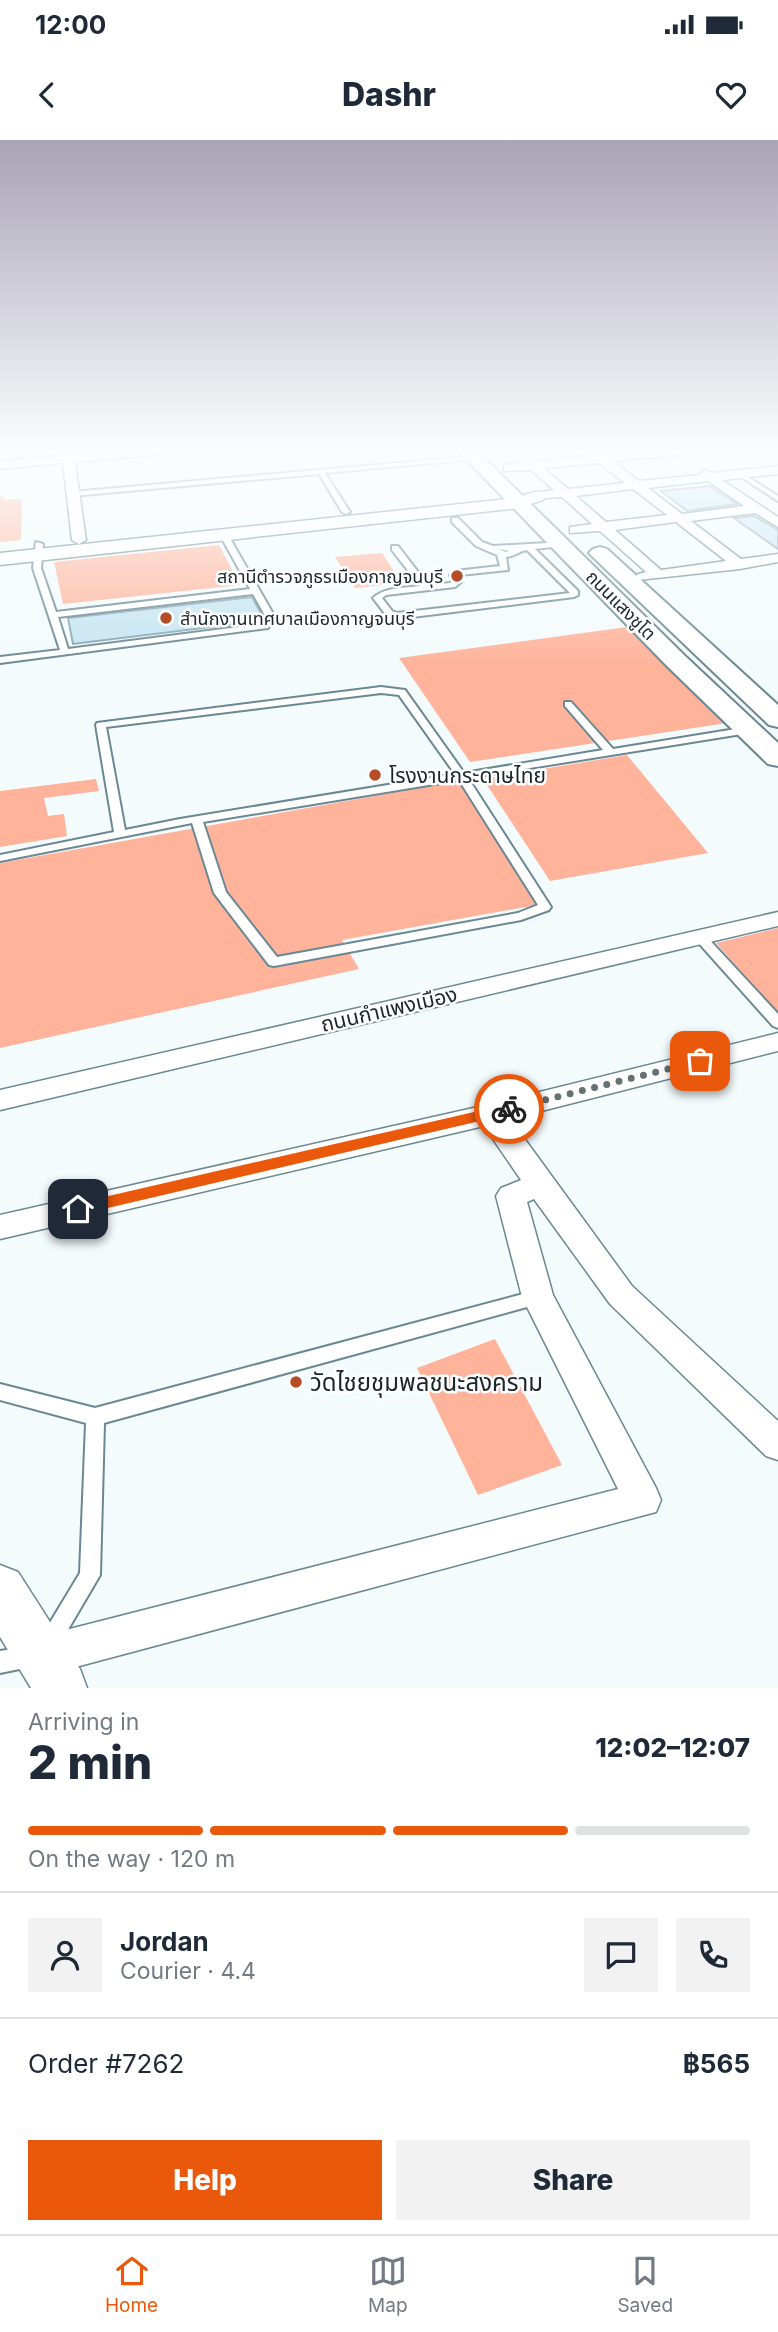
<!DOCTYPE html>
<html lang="en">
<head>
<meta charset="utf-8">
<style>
  body { margin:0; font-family:Inter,"Noto Sans Thai",sans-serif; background:#f2f2f3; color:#1f2937; height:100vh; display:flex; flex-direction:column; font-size:26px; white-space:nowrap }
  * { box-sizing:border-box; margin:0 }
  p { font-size:23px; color:#747a83 }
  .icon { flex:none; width:38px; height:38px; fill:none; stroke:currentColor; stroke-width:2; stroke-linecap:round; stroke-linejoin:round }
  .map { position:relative; height:1548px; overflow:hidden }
  .panel { display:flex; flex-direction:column; background:#fff; flex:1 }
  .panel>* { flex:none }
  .pin { position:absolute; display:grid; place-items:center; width:60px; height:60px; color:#fff; margin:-30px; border-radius:14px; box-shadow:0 4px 10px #0006 }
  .courier { position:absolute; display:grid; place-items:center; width:70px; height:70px; margin:-35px; border:5px solid #ea580c; border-radius:50%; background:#fff; color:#222; box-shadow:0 2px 9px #0007 }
  .head em { font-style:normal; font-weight:800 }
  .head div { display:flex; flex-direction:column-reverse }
  .head { display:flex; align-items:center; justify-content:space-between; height:119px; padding:0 28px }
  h1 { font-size:46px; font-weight:800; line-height:52px }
  .bar { display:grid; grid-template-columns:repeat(4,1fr); gap:10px 7px; align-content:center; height:84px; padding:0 28px }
  .bar i { height:9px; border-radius:5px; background:#e0e1e3 }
  .bar .current { background:#ea580c }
  .bar p { grid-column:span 4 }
  .line { display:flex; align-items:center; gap:18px; padding:0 28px; border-top:2px solid #e0e1e3 }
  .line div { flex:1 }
  .round { display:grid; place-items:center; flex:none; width:74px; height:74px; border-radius:0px; background:#f2f2f3 }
  .action { display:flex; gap:14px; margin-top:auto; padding:14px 28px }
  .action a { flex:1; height:80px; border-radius:0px; background:#ea580c; color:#fff; font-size:28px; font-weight:800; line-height:80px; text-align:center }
  .action a+a { background:#f2f2f3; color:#1f2937 }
  .status { display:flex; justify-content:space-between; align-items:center; height:49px; padding:0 35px; background:#fff; direction:ltr }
  .status svg { height:19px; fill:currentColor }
  header { display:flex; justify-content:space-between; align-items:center; height:91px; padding:0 28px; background:#fff; font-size:32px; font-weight:800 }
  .dock { display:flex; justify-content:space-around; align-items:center; height:98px; border-top:2px solid #e0e1e3; background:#fff; font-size:19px; color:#747a83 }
  .dock a { display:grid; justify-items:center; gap:4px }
  .dock .current { color:#ea580c }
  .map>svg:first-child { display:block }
  .green { fill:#ffb39a }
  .building { fill:#c5e5f2; stroke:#88a7b3; stroke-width:2 }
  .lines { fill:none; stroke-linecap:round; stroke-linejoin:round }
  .service-casing { stroke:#6a8893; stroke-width:4 }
  .minor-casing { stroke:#6a8893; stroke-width:3 }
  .tertiary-casing { stroke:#6a8893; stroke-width:3 }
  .secondary-casing { stroke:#6a8893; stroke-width:4 }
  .service { fill:#fff; fill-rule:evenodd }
  .minor { fill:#fff; fill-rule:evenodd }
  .tertiary { fill:#fff; fill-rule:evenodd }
  .secondary { fill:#fff; fill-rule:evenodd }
  .route { fill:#ea580c }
  .done { stroke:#667174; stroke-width:7; stroke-dasharray:0 12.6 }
  .poi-dot { fill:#b44c28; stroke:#fff; stroke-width:2.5 }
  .labels { text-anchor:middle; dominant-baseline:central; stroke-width:5; stroke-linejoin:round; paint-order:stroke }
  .far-poi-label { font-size:18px; fill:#1a262b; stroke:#fff; text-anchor:end }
  .far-street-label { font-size:18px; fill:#1a262b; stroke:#fff }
  .poi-label { font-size:21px; fill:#1a262b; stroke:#fff; text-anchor:start }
  .street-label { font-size:21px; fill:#1a262b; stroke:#fff }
  .near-poi-label { font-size:24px; fill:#1a262b; stroke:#fff; text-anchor:start }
</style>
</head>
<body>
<div class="status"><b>12:00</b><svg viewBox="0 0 49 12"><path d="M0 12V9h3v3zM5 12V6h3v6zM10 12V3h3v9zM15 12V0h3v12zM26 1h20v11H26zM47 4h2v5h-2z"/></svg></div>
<header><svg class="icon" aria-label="back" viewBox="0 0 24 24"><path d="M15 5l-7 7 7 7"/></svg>Dashr<svg class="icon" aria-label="heart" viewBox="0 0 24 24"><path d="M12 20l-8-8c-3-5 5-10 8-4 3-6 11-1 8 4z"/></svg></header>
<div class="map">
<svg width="778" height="1548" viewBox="0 0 778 1548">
  <rect width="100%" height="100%" fill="#f4fbfd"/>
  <g class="green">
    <polygon points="0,355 5,360 22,359 21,400 0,402"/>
    <polygon points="219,405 240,445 63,464 54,422"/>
    <polygon points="382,413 402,443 355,448 335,417"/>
    <polygon points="627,487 727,583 470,622 399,518"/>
    <polygon points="627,615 708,713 550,741 483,639"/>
    <polygon points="96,639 99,651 44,658 48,676 64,674 67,696 0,707 0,651"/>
    <polygon points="458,641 537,765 342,800 359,829 0,908 0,723"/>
    <polygon points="778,788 778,874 716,803"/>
    <polygon points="495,1199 562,1325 478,1355 417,1228"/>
  </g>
  <g class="building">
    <polygon points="710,346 737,364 687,371 661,351"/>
    <polygon points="754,376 778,390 778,409 734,378"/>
    <polygon points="252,457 264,479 261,481 73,504 68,478"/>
  </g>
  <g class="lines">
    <defs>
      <g id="service">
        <polygon points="475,316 477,317 477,319 325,333 350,372 346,374 342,372 319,334 72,356 68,354 72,352"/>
        <polygon points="740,332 778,356 778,361 738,335 737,334"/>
        <path d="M452,378H458L482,402L493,406L564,402V406H561L535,409L578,451V455L574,457L396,479L386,475L373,458C385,447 404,448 420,446L392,410V406H398L428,445L450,443L453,441L450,435L455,431L500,426L497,415L476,406L452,382ZM498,409L509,411L506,412ZM527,410L570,453L397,473L392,471L382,458L386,455L455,447L461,442L460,435L508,430L506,417C514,417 519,411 527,410Z"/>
        <path d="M221,393L228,395L276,479L268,488L0,523V517L60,510L33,428L36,402L43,404L41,428L56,472L250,449L220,395ZM253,454L267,479L262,484L68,509L58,477Z"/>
        <path d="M381,547L405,550L464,633L603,610L565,566V562H571L613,609L748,587L753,590L748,593L468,638L551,767L549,770L521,780L274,826L269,825L214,753L192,683L0,721V715L114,692L96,585L97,583ZM381,553L399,555L455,634L180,679L125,690L106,587ZM459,640L538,765L518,773L277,817L226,752L203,682Z"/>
        <polygon points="700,793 704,794 778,874 778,888 773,886 696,800 694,797 696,794"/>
        <polygon points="538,1150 544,1152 546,1157 544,1162 538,1164 104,1283 100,1435 56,1510 49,1514 42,1510 38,1503 42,1496 80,1433 86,1283 0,1260 0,1244 95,1268"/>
        <polygon points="31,1506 39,1509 42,1517 39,1525 0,1533 0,1511"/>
      </g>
      <g id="minor">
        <polygon points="61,310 73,310 74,315 131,310 173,310 167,314 75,322 86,400 79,404 72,400 63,323 0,329 0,321 62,316"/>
        <path d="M510,310H523L536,321L590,316L584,310H597L604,315L658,310H697L691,314L613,321L639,341L699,335L705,330L712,333L778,326V334L722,340L778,377V387L755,373L691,381L741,419L778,414V422L740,429L638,440L635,437L638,434L646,432L600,391L570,393V387L592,384L562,357L532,359V353L554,350L531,330L504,331V325L523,323ZM599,323L625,343L568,349L544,328ZM708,341L744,366L682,374L648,348ZM633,349L667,375L606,382L576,356ZM676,382L726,421L661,430L615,390Z"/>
        <polygon points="778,772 778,786 0,970 0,950"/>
        <polygon points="778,893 778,911 510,979 632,1146 778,1281 778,1320 766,1316 610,1164 534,1059 527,1062 553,1155 656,1348 661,1360 656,1372 42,1536 28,1530 22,1516 28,1502 42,1496 618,1349 522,1157 496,1056 501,1048 521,1040 484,986 0,1099 0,1075 491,964"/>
      </g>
      <g id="tertiary">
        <polygon points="537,351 546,356 543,360 519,368 0,425 0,413 516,358"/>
        <polygon points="0,1425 18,1432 80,1529 87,1548 31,1548 0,1497"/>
      </g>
      <g id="secondary">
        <polygon points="457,310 476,310 685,516 778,603 778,626 768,624 667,526"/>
        <polygon points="600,407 607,409 778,565 778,587 769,585 593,417 589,413 593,409"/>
      </g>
    </defs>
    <use href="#service" class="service-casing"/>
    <use href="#minor" class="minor-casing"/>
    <use href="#tertiary" class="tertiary-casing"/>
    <use href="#secondary" class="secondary-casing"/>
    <use href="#service" class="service"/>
    <use href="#minor" class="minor"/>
    <use href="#tertiary" class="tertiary"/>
    <use href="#secondary" class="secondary"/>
  </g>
  <linearGradient id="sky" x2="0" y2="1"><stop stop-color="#a9a3b6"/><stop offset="0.59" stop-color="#fafdfe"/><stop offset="1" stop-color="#fafdfe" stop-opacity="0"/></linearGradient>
  <rect width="778" height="526" fill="url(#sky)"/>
  <polygon class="route" points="509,964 516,969 514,973 78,1075 70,1069 78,1063"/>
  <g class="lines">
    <polyline class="done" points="509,969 700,921"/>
  </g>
  <g class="poi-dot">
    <circle cx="457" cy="436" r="7"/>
    <circle cx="166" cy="478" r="7"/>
    <circle cx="375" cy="635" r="7"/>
    <circle cx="296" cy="1242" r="7"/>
  </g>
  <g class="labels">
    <g class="far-poi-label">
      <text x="443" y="436">สถานีตำรวจภูธรเมืองกาญจนบุรี</text>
      <text x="180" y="478" text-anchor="start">สำนักงานเทศบาลเมืองกาญจนบุรี</text>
    </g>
    <g class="far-street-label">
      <text transform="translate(621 465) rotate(45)">ถนนแสงชูโต</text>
    </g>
    <g class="poi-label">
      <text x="389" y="635">โรงงานกระดาษไทย</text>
    </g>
    <g class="street-label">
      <text transform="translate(389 869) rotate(-13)">ถนนกำแพงเมือง</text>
    </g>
    <g class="near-poi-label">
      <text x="310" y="1242">วัดไชยชุมพลชนะสงคราม</text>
    </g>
  </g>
</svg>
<div class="pin" style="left:700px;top:921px;background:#ea580c"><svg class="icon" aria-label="bag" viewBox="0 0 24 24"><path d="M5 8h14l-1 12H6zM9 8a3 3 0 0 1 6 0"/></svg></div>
<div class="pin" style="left:78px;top:1069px;background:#1f2937"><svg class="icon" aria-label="home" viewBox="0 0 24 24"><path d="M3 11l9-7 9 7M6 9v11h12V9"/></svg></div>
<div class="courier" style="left:509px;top:969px"><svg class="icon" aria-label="bike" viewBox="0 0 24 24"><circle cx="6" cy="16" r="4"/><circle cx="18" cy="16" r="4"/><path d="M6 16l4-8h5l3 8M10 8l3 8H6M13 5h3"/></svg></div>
</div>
<section class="panel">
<div class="head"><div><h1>2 min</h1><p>Arriving in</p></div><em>12:02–12:07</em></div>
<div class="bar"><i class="current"></i><i class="current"></i><i class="current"></i><i></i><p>On the way · 120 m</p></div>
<div class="line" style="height:126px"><a class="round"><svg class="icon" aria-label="person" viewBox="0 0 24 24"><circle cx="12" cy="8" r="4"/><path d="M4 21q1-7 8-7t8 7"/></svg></a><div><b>Jordan</b><p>Courier · 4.4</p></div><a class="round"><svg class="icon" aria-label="chat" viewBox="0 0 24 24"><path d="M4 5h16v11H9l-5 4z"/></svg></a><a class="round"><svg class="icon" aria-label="phone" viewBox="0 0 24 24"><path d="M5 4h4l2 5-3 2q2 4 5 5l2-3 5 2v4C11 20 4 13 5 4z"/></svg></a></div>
<div class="line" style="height:91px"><div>Order #7262</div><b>฿565</b></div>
<div class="action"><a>Help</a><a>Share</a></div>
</section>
<nav class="dock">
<a class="current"><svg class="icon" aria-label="home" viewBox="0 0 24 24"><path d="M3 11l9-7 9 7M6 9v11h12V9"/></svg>Home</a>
<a><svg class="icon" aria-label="map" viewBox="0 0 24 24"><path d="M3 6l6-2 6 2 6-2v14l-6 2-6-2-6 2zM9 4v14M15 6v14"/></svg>Map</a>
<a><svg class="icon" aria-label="saved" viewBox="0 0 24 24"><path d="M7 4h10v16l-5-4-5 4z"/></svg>Saved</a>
</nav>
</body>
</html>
